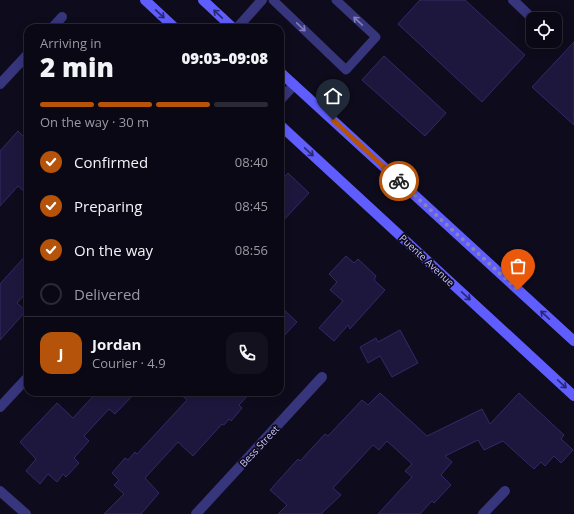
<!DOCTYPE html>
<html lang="en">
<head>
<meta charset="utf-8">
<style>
  body { margin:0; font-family:"Open Sans",sans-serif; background:#13111e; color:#f1f3f6; height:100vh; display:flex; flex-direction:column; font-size:15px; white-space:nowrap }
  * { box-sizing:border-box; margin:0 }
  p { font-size:13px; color:#999aa0 }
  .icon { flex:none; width:22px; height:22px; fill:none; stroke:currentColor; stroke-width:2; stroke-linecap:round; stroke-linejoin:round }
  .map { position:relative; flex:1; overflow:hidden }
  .drawer { position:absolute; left:24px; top:24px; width:260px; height:372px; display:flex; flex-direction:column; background:#0a0815; border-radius:12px; box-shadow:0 2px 10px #0003,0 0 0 1px #2a2934 }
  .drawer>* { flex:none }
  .controls { position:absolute; left:526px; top:12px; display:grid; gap:8px }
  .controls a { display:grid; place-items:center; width:36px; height:36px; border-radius:8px; background:#0a0815; box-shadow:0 2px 10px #0003,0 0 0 1px #2a2934; font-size:20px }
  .pin { position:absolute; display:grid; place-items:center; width:34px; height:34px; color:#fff; margin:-41px -17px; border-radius:50% 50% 50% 0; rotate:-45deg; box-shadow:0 0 4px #0007 }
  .pin .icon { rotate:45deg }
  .courier { position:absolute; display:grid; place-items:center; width:40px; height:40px; margin:-20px; border:3px solid #b45309; border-radius:50%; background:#fff; color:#222; box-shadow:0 1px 5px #0007 }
  .head em { font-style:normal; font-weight:800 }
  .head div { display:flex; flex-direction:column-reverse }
  .head { display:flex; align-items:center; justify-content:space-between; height:68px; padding:0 16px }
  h1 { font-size:26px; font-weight:800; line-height:30px }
  .bar { display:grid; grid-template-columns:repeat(4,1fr); gap:6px 4px; align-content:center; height:48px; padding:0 16px }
  .bar i { height:5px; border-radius:3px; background:#2a2934 }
  .bar .selected { background:#b45309 }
  .bar p { grid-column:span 4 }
  .line { display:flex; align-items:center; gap:10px; padding:0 16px; border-top:1px solid #2a2934 }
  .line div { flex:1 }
  .round { display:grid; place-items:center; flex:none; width:42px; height:42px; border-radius:12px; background:#13111e }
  ol { padding:0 16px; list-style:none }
  li { display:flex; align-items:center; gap:12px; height:44px }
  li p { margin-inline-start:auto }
  li .icon { padding:4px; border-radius:50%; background:#b45309; color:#fff; stroke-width:4 }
  li:last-child { color:#999aa0 }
  li i { width:22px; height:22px; border:2px solid #2a2934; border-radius:50% }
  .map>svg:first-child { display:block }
  .building { fill:#1e173d; stroke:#35286a }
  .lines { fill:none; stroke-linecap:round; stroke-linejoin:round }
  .service { stroke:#37357c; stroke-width:9 }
  .minor { stroke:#37357c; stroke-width:10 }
  .secondary { stroke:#605dff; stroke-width:10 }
  .oneway { stroke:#2b286b }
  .oneway2 { stroke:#827ebe }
  .done { stroke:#8a85b0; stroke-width:4; stroke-dasharray:0 7.2 }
  .route { stroke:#b45309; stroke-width:5 }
  .labels { text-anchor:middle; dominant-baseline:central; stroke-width:3.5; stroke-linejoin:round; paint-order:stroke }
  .street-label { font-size:10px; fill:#ccc6ff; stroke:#0e0b1c }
</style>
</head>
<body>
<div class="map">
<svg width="574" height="514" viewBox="0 0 574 514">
  <rect width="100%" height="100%" fill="#0e0b1c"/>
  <g class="building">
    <polygon points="420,0 465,0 525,55 482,102 398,24"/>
    <polygon points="574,42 574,125 532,87"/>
    <polygon points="384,56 446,113 425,136 362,80"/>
    <polygon points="18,131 28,141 28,195 18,186 0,206 0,151"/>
    <polygon points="288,173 309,193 280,224 280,182"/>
    <polygon points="28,253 28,291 17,303 26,311 0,340 0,284"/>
    <polygon points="346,256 354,263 358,259 376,276 374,280 385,290 350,329 348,325 334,341 319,328 343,301 330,290 337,282 329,274"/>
    <polygon points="280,306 297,322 280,340"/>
    <polygon points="400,330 418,363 392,377 380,356 368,363 360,347 376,338 378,342"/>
    <polygon points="97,392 136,392 115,414 109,409 84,436 89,441 74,458 79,463 66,477 63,474 57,482 48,474 40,484 26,471 36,459 20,442 57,403 73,418"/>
    <polygon points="178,392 251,392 239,405 242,408 231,421 229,419 224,425 222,424 193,456 178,442 155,467 145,478 159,493 141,514 104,514 124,494 114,485 119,480 112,473 125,458 128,460 135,452 137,454 187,400"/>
    <polygon points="380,393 427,436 482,409 490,424 519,393 564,435 561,439 573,450 561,463 554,456 545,466 541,462 534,469 503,441 484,450 478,440 445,456 452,462 441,475 451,485 434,503 432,501 420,514 378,514 412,477 405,471 412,464 387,441 379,450 373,445 333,488 341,495 321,514 278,514 287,505 270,490 298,459 300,461 325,434 328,436 362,400 368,405"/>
  </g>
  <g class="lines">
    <polyline class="service" points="273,0 346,70 376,37 336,0"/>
    <g class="minor">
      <polyline points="513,0 533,19"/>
      <polyline points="52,28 62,17"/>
      <polyline points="237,28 262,0"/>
      <polyline points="0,84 28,54"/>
      <polyline points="280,100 294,85"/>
      <polyline points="0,407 28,377"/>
      <polyline points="0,491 26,514"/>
      <polyline points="196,514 322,377"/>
      <polyline points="483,514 505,491"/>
    </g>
    <g class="secondary">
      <polyline points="145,0 175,28"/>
      <polyline points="203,0 233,28"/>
      <polyline points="280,72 574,341"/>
      <polyline points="280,125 574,396"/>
    </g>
  </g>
  <defs><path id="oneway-shaft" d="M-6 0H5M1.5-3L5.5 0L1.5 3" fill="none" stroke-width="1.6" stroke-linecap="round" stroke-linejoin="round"/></defs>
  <g class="oneway">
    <use href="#oneway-shaft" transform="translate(160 14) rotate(43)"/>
    <use href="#oneway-shaft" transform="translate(218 14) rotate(-137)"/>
    <use href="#oneway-shaft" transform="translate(309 152) rotate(43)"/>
    <use href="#oneway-shaft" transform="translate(466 296) rotate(43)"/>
    <use href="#oneway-shaft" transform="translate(545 315) rotate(-137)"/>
    <use href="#oneway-shaft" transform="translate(562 384) rotate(43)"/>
  </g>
  <g class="oneway2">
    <use href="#oneway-shaft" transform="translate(358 21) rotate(-137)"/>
    <use href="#oneway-shaft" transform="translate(301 27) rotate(44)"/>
  </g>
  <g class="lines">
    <polyline class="done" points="399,181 518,290"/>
    <polyline class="route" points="333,120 399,181"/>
  </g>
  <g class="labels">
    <g class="street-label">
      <text transform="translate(427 260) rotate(43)">Puente Avenue</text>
      <text transform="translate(259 446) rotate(-47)">Bess Street</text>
    </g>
  </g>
</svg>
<div class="controls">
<a><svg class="icon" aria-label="locate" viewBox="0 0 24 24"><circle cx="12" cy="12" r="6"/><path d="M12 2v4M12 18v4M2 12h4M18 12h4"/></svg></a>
</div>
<div class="pin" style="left:518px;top:290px;background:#ea580c"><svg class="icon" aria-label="bag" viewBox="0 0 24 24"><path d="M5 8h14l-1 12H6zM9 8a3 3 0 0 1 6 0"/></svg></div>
<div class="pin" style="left:333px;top:120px;background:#1f2937"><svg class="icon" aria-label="home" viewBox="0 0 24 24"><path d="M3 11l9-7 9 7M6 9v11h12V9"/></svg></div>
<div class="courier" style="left:399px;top:181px"><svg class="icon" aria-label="bike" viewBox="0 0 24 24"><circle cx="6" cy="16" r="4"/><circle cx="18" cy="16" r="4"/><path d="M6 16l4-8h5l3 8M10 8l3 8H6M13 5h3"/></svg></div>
<section class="drawer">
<div class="head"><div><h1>2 min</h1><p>Arriving in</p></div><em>09:03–09:08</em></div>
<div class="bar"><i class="selected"></i><i class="selected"></i><i class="selected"></i><i></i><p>On the way · 30 m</p></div>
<ol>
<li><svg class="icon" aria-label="check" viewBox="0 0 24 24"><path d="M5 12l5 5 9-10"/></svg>Confirmed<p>08:40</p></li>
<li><svg class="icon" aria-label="check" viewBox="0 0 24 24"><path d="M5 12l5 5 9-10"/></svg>Preparing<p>08:45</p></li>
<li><svg class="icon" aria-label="check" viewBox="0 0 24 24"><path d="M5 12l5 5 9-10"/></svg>On the way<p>08:56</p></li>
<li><i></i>Delivered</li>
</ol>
<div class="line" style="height:72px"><b class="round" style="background:#b45309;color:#fff">J</b><div><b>Jordan</b><p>Courier · 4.9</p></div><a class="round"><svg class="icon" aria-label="phone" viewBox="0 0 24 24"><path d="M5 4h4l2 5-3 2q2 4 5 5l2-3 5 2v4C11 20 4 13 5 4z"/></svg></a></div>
</section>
</div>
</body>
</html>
